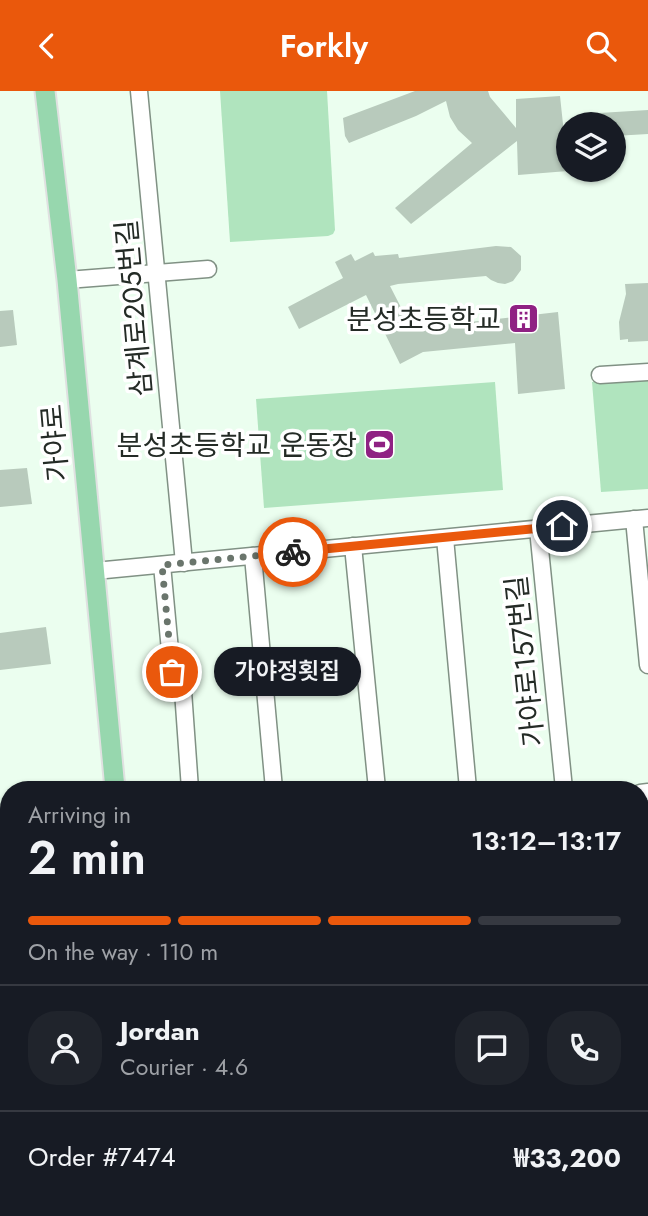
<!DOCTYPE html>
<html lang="en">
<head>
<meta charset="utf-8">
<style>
  body { margin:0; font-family:Jost,"Noto Sans KR",sans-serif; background:#20242c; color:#f1f3f6; height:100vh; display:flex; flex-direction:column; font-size:26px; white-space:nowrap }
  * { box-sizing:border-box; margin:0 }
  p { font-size:23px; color:#9ea1a6 }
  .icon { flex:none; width:38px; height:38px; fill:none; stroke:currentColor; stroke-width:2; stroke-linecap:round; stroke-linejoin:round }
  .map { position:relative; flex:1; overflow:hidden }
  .sheet { position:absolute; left:0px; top:690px; width:649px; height:436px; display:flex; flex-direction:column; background:#171b24; border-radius:28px 28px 0 0; box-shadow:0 2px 5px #0004 }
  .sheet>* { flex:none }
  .buttons { position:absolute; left:556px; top:21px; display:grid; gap:14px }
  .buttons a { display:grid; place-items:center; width:70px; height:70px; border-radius:50%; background:#171b24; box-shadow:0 2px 5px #0004; font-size:35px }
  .pin { position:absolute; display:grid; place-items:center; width:60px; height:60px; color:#fff; margin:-30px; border:4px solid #fff; border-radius:50%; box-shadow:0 2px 7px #0007 }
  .courier { position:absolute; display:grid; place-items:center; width:70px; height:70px; margin:-35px; border:5px solid #ea580c; border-radius:50%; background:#fff; color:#222; box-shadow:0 2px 9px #0007 }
  .bubble { position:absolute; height:49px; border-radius:24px; background:#171b24; box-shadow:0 2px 5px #0004; font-size:23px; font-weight:600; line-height:49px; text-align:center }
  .headline em { font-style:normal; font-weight:600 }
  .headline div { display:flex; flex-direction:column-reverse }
  .headline { display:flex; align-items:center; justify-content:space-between; height:119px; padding:0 28px }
  h1 { font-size:46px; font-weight:600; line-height:52px }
  .bar { display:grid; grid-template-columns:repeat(4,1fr); gap:10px 7px; align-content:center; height:84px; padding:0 28px }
  .bar i { height:9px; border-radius:5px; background:#363941 }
  .bar .on { background:#ea580c }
  .bar p { grid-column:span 4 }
  .line { display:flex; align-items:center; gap:18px; padding:0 28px; border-top:2px solid #363941 }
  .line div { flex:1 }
  .round { display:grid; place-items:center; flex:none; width:74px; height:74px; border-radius:28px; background:#20242c }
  header { display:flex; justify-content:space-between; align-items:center; height:91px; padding:0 28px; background:#ea580c; color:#fff; font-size:32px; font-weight:600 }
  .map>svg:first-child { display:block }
  .green { fill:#b0e4be }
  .building { fill:#b8cabc }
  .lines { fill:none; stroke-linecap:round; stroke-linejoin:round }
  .minor-casing { stroke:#809184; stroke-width:19 }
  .major-casing { stroke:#e0e1e1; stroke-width:23 }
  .minor { stroke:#fff; stroke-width:16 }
  .major { stroke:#97d7ae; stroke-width:19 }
  .done { stroke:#6a756c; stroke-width:7; stroke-dasharray:0 12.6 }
  .route { stroke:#ea580c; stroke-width:9 }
  .labels { text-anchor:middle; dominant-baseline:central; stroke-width:7; stroke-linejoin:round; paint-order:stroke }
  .street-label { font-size:28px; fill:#242b26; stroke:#fff }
  .poi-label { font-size:28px; fill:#242b26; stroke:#fff; text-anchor:end }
</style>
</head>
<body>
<header><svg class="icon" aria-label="back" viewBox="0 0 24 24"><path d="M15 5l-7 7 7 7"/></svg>Forkly<svg class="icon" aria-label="search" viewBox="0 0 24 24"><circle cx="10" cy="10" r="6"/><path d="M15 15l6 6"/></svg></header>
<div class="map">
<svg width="648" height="1125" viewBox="0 0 648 1125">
  <rect width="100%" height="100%" fill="#ebfeef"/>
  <g class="green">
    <polygon points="220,0 327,0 335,139 333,143 328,145 230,151"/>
    <polygon points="648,287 648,398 601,401 592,291"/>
    <polygon points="495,291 503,399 264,417 256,308"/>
  </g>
  <g class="building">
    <polygon points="415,0 488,0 490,6 516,37 516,8 560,5 568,80 518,84 517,50 411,133 395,117 472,52 458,39 450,26 446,10 416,25 349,52 345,45 343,27"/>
    <polygon points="648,19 648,43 614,45 614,33 583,33 583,23"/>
    <polygon points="496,155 511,156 521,165 521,179 513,190 505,193 498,192 491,189 486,185 398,193 390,195 412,238 431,235 431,231 443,230 443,234 558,221 565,298 518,303 515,252 423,261 400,273 366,204 299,238 288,216 343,187 335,171 351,163 355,170 373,161 375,165 398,163 399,167"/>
    <polygon points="648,192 648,250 628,251 628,248 620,249 619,231 626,203 625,193"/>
    <polygon points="13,219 17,254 0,256 0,220"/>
    <polygon points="27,377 32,413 0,416 0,379"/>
    <polygon points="46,536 51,573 0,579 0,542"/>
  </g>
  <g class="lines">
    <defs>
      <g id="minor">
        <polyline points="139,0 184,472"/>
        <polyline points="67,189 208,178"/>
        <polyline points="600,284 648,281"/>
        <polyline points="634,428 648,574"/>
        <polyline points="538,438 564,698"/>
        <polyline points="445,447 468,698"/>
        <polyline points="353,455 377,698"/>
        <polyline points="253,465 274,698"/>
        <polyline points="162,474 172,581 183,600 190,698"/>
        <polyline points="95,480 648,427"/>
        <polyline points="640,702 648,701"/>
        <polyline points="0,772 9,771"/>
        <polyline points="0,1042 9,1041"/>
        <polyline points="318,1116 319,1125"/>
        <polyline points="418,1116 419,1125"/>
        <polyline points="511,1116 512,1125"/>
        <polyline points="618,1125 648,1122"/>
      </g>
      <g id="major">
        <polyline points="45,0 67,189 115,698"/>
        <polyline points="157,1116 157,1125"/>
      </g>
    </defs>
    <use href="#minor" class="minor-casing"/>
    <use href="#major" class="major-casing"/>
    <use href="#minor" class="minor"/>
    <use href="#major" class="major"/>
  </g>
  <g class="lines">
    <polyline class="done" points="172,581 162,474 293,461"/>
    <polyline class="route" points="293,461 562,435"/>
  </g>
  <defs>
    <symbol id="building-square" viewBox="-11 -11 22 22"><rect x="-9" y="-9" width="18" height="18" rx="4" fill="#8f2183" stroke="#fff"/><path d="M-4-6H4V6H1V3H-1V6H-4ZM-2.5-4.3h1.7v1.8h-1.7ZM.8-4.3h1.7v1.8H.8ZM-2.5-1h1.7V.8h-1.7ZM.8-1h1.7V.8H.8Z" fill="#fff"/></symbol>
    <symbol id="stadium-square" viewBox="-11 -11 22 22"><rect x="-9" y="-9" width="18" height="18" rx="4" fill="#8f2183" stroke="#fff"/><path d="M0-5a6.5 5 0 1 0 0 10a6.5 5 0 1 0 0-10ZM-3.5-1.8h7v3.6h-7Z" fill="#fff"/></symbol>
  </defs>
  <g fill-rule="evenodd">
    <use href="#building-square" x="506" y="210" width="35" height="35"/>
    <use href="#stadium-square" x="362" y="336" width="35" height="35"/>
  </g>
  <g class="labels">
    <g class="street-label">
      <text transform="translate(134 217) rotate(-95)">삼계로205번길</text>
      <text transform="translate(55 352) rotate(-95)">가야로</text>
      <text transform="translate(525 570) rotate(-96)">가야로157번길</text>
    </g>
    <g class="poi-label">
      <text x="501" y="228">분성초등학교</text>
      <text x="357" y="354">분성초등학교 운동장</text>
    </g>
  </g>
</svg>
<div class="buttons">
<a><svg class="icon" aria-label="layers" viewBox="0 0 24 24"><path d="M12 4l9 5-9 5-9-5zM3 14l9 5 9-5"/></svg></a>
</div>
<div class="pin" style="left:172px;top:581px;background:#ea580c"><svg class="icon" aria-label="bag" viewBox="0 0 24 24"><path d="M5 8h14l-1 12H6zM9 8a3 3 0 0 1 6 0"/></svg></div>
<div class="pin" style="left:562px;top:435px;background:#1f2937"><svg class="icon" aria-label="home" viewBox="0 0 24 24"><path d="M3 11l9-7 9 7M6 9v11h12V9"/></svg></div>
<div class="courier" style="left:293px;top:461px"><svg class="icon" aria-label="bike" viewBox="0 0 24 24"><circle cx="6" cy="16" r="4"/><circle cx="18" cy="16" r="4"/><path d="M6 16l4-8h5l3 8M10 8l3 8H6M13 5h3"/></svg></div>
<div class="bubble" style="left:214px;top:556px;width:147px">가야정횟집</div>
<section class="sheet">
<div class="headline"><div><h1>2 min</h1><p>Arriving in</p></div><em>13:12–13:17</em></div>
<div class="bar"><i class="on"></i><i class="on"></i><i class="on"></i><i></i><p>On the way · 110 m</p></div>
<div class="line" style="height:126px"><a class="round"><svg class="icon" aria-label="person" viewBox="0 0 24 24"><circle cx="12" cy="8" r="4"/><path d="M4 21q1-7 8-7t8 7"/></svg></a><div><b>Jordan</b><p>Courier · 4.6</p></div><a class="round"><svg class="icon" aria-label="chat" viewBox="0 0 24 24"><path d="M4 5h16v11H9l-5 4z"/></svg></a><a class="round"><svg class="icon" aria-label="phone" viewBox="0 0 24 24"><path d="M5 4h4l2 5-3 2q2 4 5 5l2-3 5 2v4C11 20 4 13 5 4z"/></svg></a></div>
<div class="line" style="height:91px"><div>Order #7474</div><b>₩33,200</b></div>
</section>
</div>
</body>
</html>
